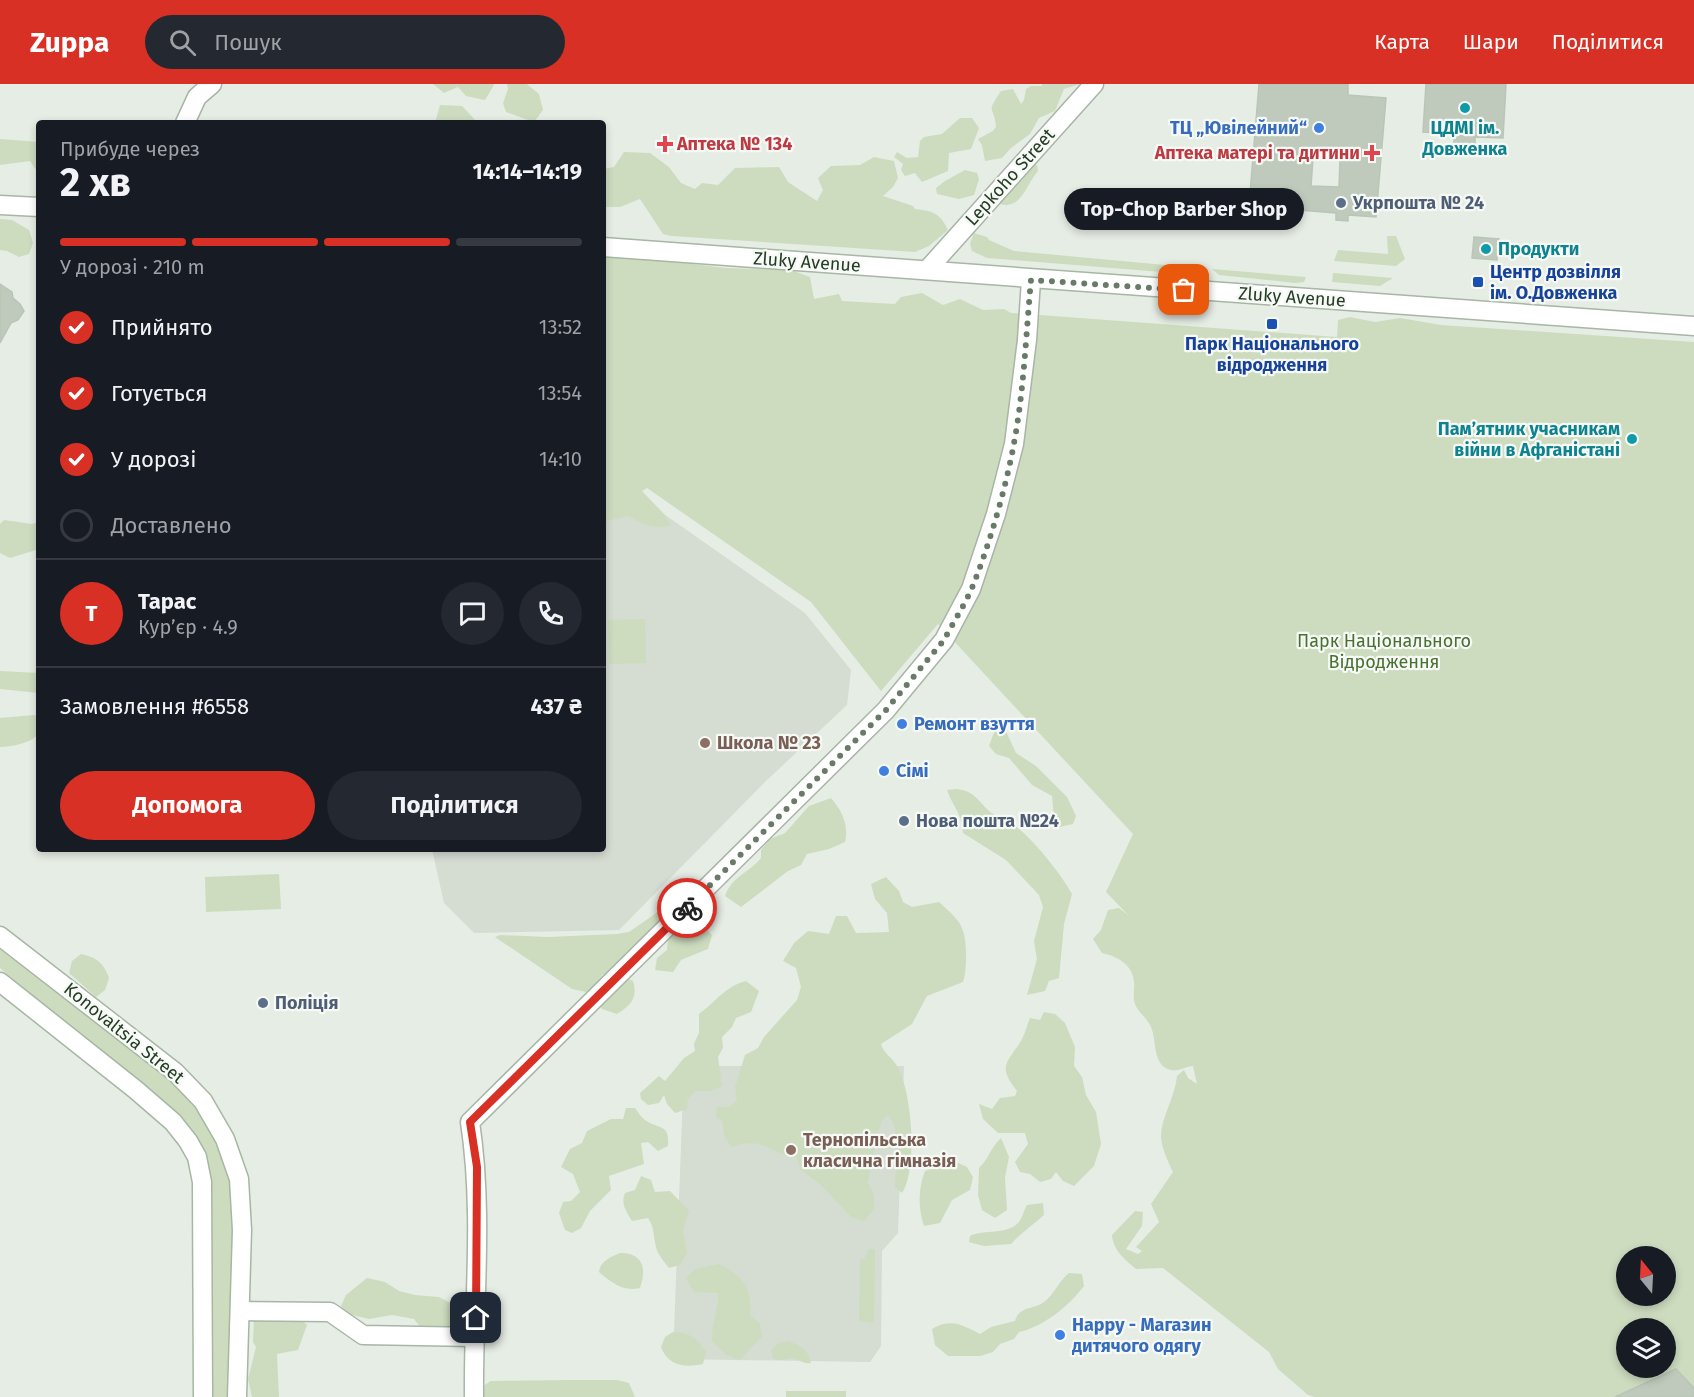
<!DOCTYPE html>
<html lang="uk">
<head>
<meta charset="utf-8">
<style>
  body { margin:0; font-family:"Fira Sans",sans-serif; background:#242831; color:#f1f3f6; height:100vh; display:flex; flex-direction:column; font-size:22px; white-space:nowrap }
  * { box-sizing:border-box; margin:0 }
  p { font-size:20px; color:#9ea1a6 }
  .icon { flex:none; width:33px; height:33px; fill:none; stroke:currentColor; stroke-width:2; stroke-linecap:round; stroke-linejoin:round }
  .map { position:relative; flex:1; overflow:hidden }
  .side { position:absolute; left:36px; top:36px; width:570px; height:732px; display:flex; flex-direction:column; background:#171b24; border-radius:6px; box-shadow:0 3px 9px #0003 }
  .side>* { flex:none }
  .needle { width:39px; rotate:342deg }
  .controls { position:absolute; left:1616px; top:1162px; display:grid; gap:12px }
  .controls a { display:grid; place-items:center; width:60px; height:60px; border-radius:50%; background:#171b24; box-shadow:0 3px 9px #0003; font-size:30px }
  .pin { position:absolute; display:grid; place-items:center; width:51px; height:51px; color:#fff; margin:-26px; border-radius:12px; box-shadow:0 3px 9px #0006 }
  .courier { position:absolute; display:grid; place-items:center; width:60px; height:60px; margin:-30px; border:4px solid #d93025; border-radius:50%; background:#fff; color:#222; box-shadow:0 2px 8px #0007 }
  .bubble { position:absolute; height:42px; border-radius:21px; background:#171b24; box-shadow:0 3px 9px #0003; font-size:20px; font-weight:700; line-height:42px; text-align:center }
  .summary em { font-style:normal; font-weight:700 }
  .summary div { display:flex; flex-direction:column-reverse }
  .summary { display:flex; align-items:center; justify-content:space-between; height:102px; padding:0 24px }
  h1 { font-size:39px; font-weight:700; line-height:45px }
  .bar { display:grid; grid-template-columns:repeat(4,1fr); gap:9px 6px; align-content:center; height:72px; padding:0 24px }
  .bar i { height:8px; border-radius:4px; background:#363941 }
  .bar .current { background:#d93025 }
  .bar p { grid-column:span 4 }
  .line { display:flex; align-items:center; gap:15px; padding:0 24px; border-top:2px solid #363941 }
  .line div { flex:1 }
  .round { display:grid; place-items:center; flex:none; width:63px; height:63px; border-radius:32px; background:#242831 }
  ol { padding:0 24px; list-style:none }
  li { display:flex; align-items:center; gap:18px; height:66px }
  li p { margin-inline-start:auto }
  li .icon { padding:6px; border-radius:50%; background:#d93025; color:#fff; stroke-width:4 }
  li:last-child { color:#9ea1a6 }
  li i { width:33px; height:33px; border:3px solid #363941; border-radius:50% }
  .cta { display:flex; gap:12px; margin-top:auto; padding:12px 24px }
  .cta a { flex:1; height:69px; border-radius:36px; background:#d93025; color:#fff; font-size:24px; font-weight:700; line-height:69px; text-align:center }
  .cta a+a { background:#242831; color:#f1f3f6 }
  header { display:flex; align-items:center; gap:36px; box-sizing:border-box; height:84px; padding:0 30px; background:#d93025; color:#fff }
  header strong { font-size:28px }
  nav { display:flex; gap:33px; margin-inline-start:auto; font-size:21px }
  .search { width:420px; height:54px; background:#242831; display:flex; align-items:center; gap:15px; box-sizing:border-box; padding:0 21px; border-radius:33px; color:#9ea1a6; font-size:22px }
  .map>svg:first-child { display:block }
  .built { fill:#d5dcd2 }
  .green { fill:#cddcbf; fill-rule:evenodd }
  .building { fill:#bfcabd; stroke:#b9c6b7; stroke-width:1.5; fill-rule:evenodd }
  .lines { fill:none; stroke-linecap:round; stroke-linejoin:round }
  .minor-casing { stroke:#a8b5a7; stroke-width:21 }
  .secondary-casing { stroke:#a6b7a3; stroke-width:21 }
  .minor { stroke:#fff; stroke-width:18 }
  .secondary { stroke:#fff; stroke-width:18 }
  .done { stroke:#697b68; stroke-width:6; stroke-dasharray:0 10.8 }
  .route { stroke:#d93025; stroke-width:8 }
  .culture-dot { fill:#0f9aa8; stroke:#f6f9f5; stroke-width:2 }
  .shop-dot { fill:#3f7fe0; stroke:#f6f9f5; stroke-width:2 }
  .health-dot { fill:#e0444e; stroke:#f6f9f5; stroke-width:2 }
  .service-dot { fill:#5c6f8a; stroke:#f6f9f5; stroke-width:2 }
  .transit-dot { fill:#1a4fb4; stroke:#f6f9f5; stroke-width:2 }
  .education-dot { fill:#8d6e63; stroke:#f6f9f5; stroke-width:2 }
  .labels { text-anchor:middle; dominant-baseline:central; stroke-width:4.5; stroke-linejoin:round; paint-order:stroke }
  .shop-label { font-size:18px; font-weight:bold; fill:#366cbe; stroke:#f6f9f5; text-anchor:start }
  .culture-label { font-size:18px; font-weight:bold; fill:#0d838f; stroke:#f6f9f5 }
  .health-label { font-size:18px; font-weight:bold; fill:#be3a42; stroke:#f6f9f5; text-anchor:start }
  .street-label { font-size:18px; fill:#253d25; stroke:#f6f9f5 }
  .service-label { font-size:18px; font-weight:bold; fill:#4e5e75; stroke:#f6f9f5; text-anchor:start }
  .transit-label { font-size:18px; font-weight:bold; fill:#164399; stroke:#f6f9f5; text-anchor:start }
  .park-label { font-size:18px; fill:#497132; stroke:#f6f9f5 }
  .education-label { font-size:18px; font-weight:bold; fill:#785e54; stroke:#f6f9f5; text-anchor:start }
</style>
</head>
<body>
<header>
<strong>Zuppa</strong>
<div class="search"><svg class="icon" aria-label="search" viewBox="0 0 24 24"><circle cx="10" cy="10" r="6"/><path d="M15 15l6 6"/></svg>Пошук</div>
<nav><a>Карта</a><a>Шари</a><a>Поділитися</a></nav>
</header>
<div class="map">
<svg width="1694" height="1313" viewBox="0 0 1694 1313">
  <rect width="100%" height="100%" fill="#e6ede4"/>
  <g class="built">
    <polygon points="614,395 805,529 851,586 847,621 766,697 619,846 474,849 444,819 432,765 603,765 603,396"/>
    <polygon points="684,982 904,982 898,1149 882,1167 881,1262 870,1278 673,1275"/>
  </g>
  <g class="green">
    <polygon points="433,0 493,0 494,1 485,16 466,12 458,3 444,9"/>
    <polygon points="507,0 527,0 539,10 543,26 534,38 506,28 503,19 508,5"/>
    <path d="M1042,0H1080L1064,5L1055,27L1039,34L1030,50L1011,64L1002,74L985,77L982,61L978,55L993,47L996,43C994,20 985,31 1001,7L1013,5L1021,20L1024,16L1026,5L1031,2H1042Z"/>
    <polygon points="440,21 462,22 478,39 435,39"/>
    <polygon points="960,34 972,34 979,44 971,65 949,69 948,87 922,98 915,89 905,92 901,86 903,80 894,73 897,68 907,74 918,73 920,57 924,53 942,50"/>
    <polygon points="0,55 39,58 39,90 30,77 0,81"/>
    <path d="M624,68L650,69L669,83L681,99L695,105L702,99L718,101L735,84L779,83L788,98L817,117L823,106L818,94L831,82L860,81L874,73L894,77L898,94L893,103L883,112L913,122L915,125C933,127 940,129 948,146L929,162L915,168L671,152L663,150L640,115L620,123H603V85L614,83Z"/>
    <path d="M1037,81L1038,87C1024,103 1021,130 994,118L1025,82Z"/>
    <polygon points="965,86 977,89 979,95 974,111 959,115 937,110 936,104 945,97"/>
    <polygon points="0,135 12,136 29,146 33,159 29,170 19,173 7,167 0,166"/>
    <polygon points="974,149 987,153 989,156 1014,167 1187,183 1174,189 987,174 972,167 970,160"/>
    <polygon points="1387,152 1396,152 1405,175 1396,182 1334,177 1338,166 1388,170"/>
    <path d="M603,169L725,184L791,186L810,193L814,215L839,210L842,217L895,220L901,213L922,209L943,221L960,215L983,226L1004,225L1011,229L1337,253L1338,236L1350,233L1375,238L1400,234L1441,241L1694,258V1313H1315L1308,1311L1278,1285L1269,1268L1163,1184L1136,1185C1125,1176 1113,1166 1112,1151L1135,1127L1143,1128L1142,1142L1126,1165L1138,1170L1142,1167L1136,1163L1159,1138L1151,1120L1173,1088C1167,1075 1158,1058 1162,1043C1166,1025 1175,1011 1177,992L1184,986L1188,994L1197,1000L1193,982C1186,982 1178,988 1171,986C1152,982 1157,957 1151,943C1147,933 1136,928 1134,916C1133,910 1135,904 1134,898C1133,881 1117,872 1102,869L1093,855L1101,846L1108,826L1119,824L1128,831L1106,808L1133,750L938,540L881,607L811,518L647,404L642,407L663,429L671,441C654,446 643,440 628,432L607,437L603,442ZM1626,1173H1665V1212H1626ZM1626,1245H1665V1284H1626Z"/>
    <polygon points="1212,185 1306,193 1304,198 1295,199 1219,191"/>
    <polygon points="1333,189 1393,194 1380,202 1332,198"/>
    <polygon points="4,436 32,440 39,438 39,465 10,474 0,469 0,440"/>
    <polygon points="645,535 646,579 609,580 608,536"/>
    <polygon points="0,587 39,589 39,609 0,605"/>
    <path d="M34,631L39,633C39,638 40,645 38,649C34,659 10,663 0,663V634Z"/>
    <polygon points="1003,641 1016,669 1036,682 1067,713 1076,732 1073,740 1055,744 1052,712 1032,701 1009,674 996,670 989,662 996,643"/>
    <path d="M956,705C977,707 978,719 993,730C1001,736 1011,738 1018,744C1036,759 1061,790 1072,810L1064,840L1059,894L1049,897L1045,907L1027,911L1037,875L1034,857L1043,823L1039,811L1006,776L963,749C961,727 954,725 947,706Z"/>
    <path d="M831,714C842,727 849,741 845,758L829,765L807,770L801,781L788,787L741,823L725,812C732,792 749,789 761,774V766L770,755L785,749L809,722Z"/>
    <polygon points="279,790 281,825 206,828 205,793"/>
    <path d="M886,793L899,807L903,818L912,823L939,818C947,826 960,835 963,847C967,858 967,887 963,898L927,912L912,940L881,960C884,970 892,973 897,982C912,1007 918,1085 902,1109L895,1103C895,1080 903,1048 888,1031L882,1037L877,1050L868,1099L874,1111V1125L864,1137L851,1133L821,1101L801,1086L796,1073C765,1069 767,1052 731,1063L724,1051L722,1037L716,1033L717,1023H729L737,1017L735,1003L745,971L758,964L764,953L797,916L801,903L796,884L783,877L794,859L808,847L829,850L836,832H847L856,849L889,848L887,829L875,815L871,800Z"/>
    <polygon points="688,807 694,821 615,887 602,891 596,906 586,908 572,905 495,853 500,851 548,853 617,850 629,848"/>
    <polygon points="700,840 712,851 708,865 681,876 673,888 655,886 657,874 667,866 668,853 684,842"/>
    <path d="M0,860L173,996C206,1029 229,1071 234,1119L229,1313H209L212,1119C211,1086 209,1065 185,1040L0,884Z"/>
    <path d="M81,870C98,874 103,879 109,894L105,906L96,913L69,889L72,877Z"/>
    <path d="M622,892L633,897C638,914 631,921 617,930L602,925L597,915Z"/>
    <path d="M746,897L759,907L751,928L736,934L732,943L722,953L723,964L718,973L722,1002L711,1007H696L688,1014L687,1025L675,1029L667,1020L664,1011L659,1019L648,1021L641,1015L640,1009L659,992L665,997L684,974L695,967L694,960L699,949V930C717,917 724,903 746,897Z"/>
    <path d="M1044,928L1055,930L1065,939L1075,963L1074,982L1082,993L1086,1011L1096,1028L1101,1060L1094,1082L1074,1102L1063,1097L1056,1088L1051,1095L1040,1098L1030,1090L1020,1088L1015,1078L1028,1060L1025,1049H998L983,1035L979,1020L992,1025L1000,1014L1015,1012L1017,1007C997,982 1007,979 1021,957C1025,950 1027,941 1030,934L1040,936Z"/>
    <path d="M626,1024H635C638,1028 641,1033 645,1036C659,1046 670,1039 668,1062L658,1067L648,1058L641,1059L644,1080L609,1092L611,1106L590,1127L581,1144L572,1149L565,1146L559,1129L563,1118L571,1117L580,1108L573,1090L561,1083L570,1065L582,1059L587,1047L611,1035H623Z"/>
    <path d="M1001,1054L1009,1073L1005,1093L1007,1126L995,1134L982,1126L978,1111L979,1084C989,1075 990,1064 1001,1054Z"/>
    <path d="M954,1077L967,1083L973,1093L970,1106L952,1116L940,1139L924,1142C918,1124 918,1105 925,1087Z"/>
    <path d="M641,1092L651,1096L655,1108L670,1107L689,1127L683,1147L687,1169L680,1181L669,1184C664,1177 658,1171 656,1163C653,1152 655,1144 648,1134L632,1137C627,1128 620,1120 625,1109L635,1106Z"/>
    <path d="M1043,1119L1044,1131C1032,1142 1022,1148 1011,1160L984,1162L969,1158L970,1152C984,1145 1007,1151 1018,1139C1022,1135 1024,1126 1027,1121Z"/>
    <polygon points="869,1165 875,1165 874,1239 859,1237 860,1175 864,1175"/>
    <path d="M620,1169C643,1169 647,1184 640,1204C622,1208 611,1198 599,1188C600,1177 611,1173 620,1169Z"/>
    <path d="M719,1180C743,1192 752,1203 750,1231L760,1240L762,1252L740,1276L726,1271L712,1257C711,1241 719,1225 718,1209L694,1208L686,1194L695,1185Z"/>
    <path d="M1069,1189L1082,1190L1084,1202C1069,1222 1043,1243 1019,1248L1014,1255L1000,1260L993,1268L980,1272H948L935,1261L932,1245C951,1234 962,1241 980,1250L991,1243L1015,1237C1020,1221 1034,1226 1044,1218C1053,1212 1059,1197 1069,1189Z"/>
    <polygon points="367,1194 385,1198 399,1207 415,1211 439,1213 458,1223 462,1234 454,1246 422,1245 414,1235 392,1231 369,1235 344,1229 341,1222 346,1211"/>
    <polygon points="254,1233 299,1234 307,1241 298,1266 277,1270 279,1313 252,1313 248,1295 256,1263 253,1258"/>
    <path d="M673,1248C690,1249 697,1254 706,1268L703,1280C685,1284 668,1282 661,1263L665,1253Z"/>
    <path d="M788,1257C801,1262 808,1265 811,1279C803,1280 802,1277 795,1275C786,1273 782,1279 773,1274L771,1266L779,1259Z"/>
    <polygon points="570,1296 617,1296 629,1299 635,1313 478,1313 478,1305 491,1297"/>
    <rect x="786" y="1307" width="60" height="6"/>
  </g>
  <g class="building">
    <path d="M1259,0H1348V11L1386,14L1376,133L1348,131V137L1336,136V129L1249,122ZM1313,74L1340,76L1339,103L1311,102Z"/>
    <polygon points="1426,0 1506,0 1503,54 1475,53 1475,61 1454,60 1454,50 1423,48"/>
    <polygon points="1474,153 1499,155 1497,176 1472,174"/>
    <polygon points="0,200 12,208 13,214 20,220 24,227 18,236 11,239 0,259"/>
    <polygon points="1676,1285 1694,1304 1694,1313 1615,1313"/>
  </g>
  <g class="lines">
    <defs>
      <g id="minor">
        <polyline points="185,39 197,13 212,0"/>
        <polyline points="927,186 1094,0"/>
        <polyline points="240,1227 330,1228 363,1251 476,1253"/>
        <path d="M474,1313C473,1221 484,1130 470,1038L886,626L944,556L971,505L996,430L1014,360L1027,256L1031,196"/>
      </g>
      <g id="secondary">
        <polyline points="0,121 39,123"/>
        <polyline points="603,163 1694,242"/>
        <polyline points="0,852 175,988 203,1017 225,1055 239,1095 242,1146 237,1313"/>
        <polyline points="0,898 136,1006 173,1038 188,1057 197,1073 202,1098 203,1313"/>
      </g>
    </defs>
    <use href="#minor" class="minor-casing"/>
    <use href="#secondary" class="secondary-casing"/>
    <use href="#minor" class="minor"/>
    <use href="#secondary" class="secondary"/>
  </g>
  <g class="lines">
    <path class="done" d="M687,824L886,626L944,556C953,539 964,522 972,504C989,462 1006,404 1014,359C1024,306 1026,250 1031,196L1184,206"/>
    <polyline class="route" points="476,1234 477,1083 470,1038 687,824"/>
  </g>
  <g class="culture-dot">
    <circle cx="1465" cy="24" r="6"/>
    <circle cx="1486" cy="165" r="6"/>
    <circle cx="1632" cy="355" r="6"/>
  </g>
  <g class="shop-dot">
    <circle cx="1319" cy="44" r="6"/>
    <circle cx="902" cy="640" r="6"/>
    <circle cx="884" cy="687" r="6"/>
    <circle cx="1060" cy="1251" r="6"/>
  </g>
  <g class="health-dot">
    <path d="M662 51h6v6h6v6h-6v6h-6v-6h-6v-6h6z"/>
    <path d="M1369 60h6v6h6v6h-6v6h-6v-6h-6v-6h6z"/>
  </g>
  <g class="service-dot">
    <circle cx="1341" cy="119" r="6"/>
    <circle cx="904" cy="737" r="6"/>
    <circle cx="263" cy="919" r="6"/>
  </g>
  <g class="transit-dot">
    <rect x="1472" y="192" width="12" height="12" rx="3"/>
    <rect x="1266" y="234" width="12" height="12" rx="3"/>
  </g>
  <g class="education-dot">
    <circle cx="705" cy="659" r="6"/>
    <circle cx="791" cy="1066" r="6"/>
  </g>
  <g class="labels">
    <g class="shop-label">
      <text x="1307" y="44" text-anchor="end">ТЦ „Ювілейний“</text>
      <text x="914" y="640">Ремонт взуття</text>
      <text x="896" y="687">Сімі</text>
      <text x="1072" y="1241">Happy - Магазин<tspan x="1072" dy="21">дитячого одягу</tspan></text>
    </g>
    <g class="culture-label">
      <text x="1465" y="44">ЦДМІ ім.<tspan x="1465" dy="21">Довженка</tspan></text>
      <text x="1498" y="165" text-anchor="start">Продукти</text>
      <text x="1620" y="345" text-anchor="end">Пам’ятник учасникам<tspan x="1620" dy="21">війни в Афганістані</tspan></text>
    </g>
    <g class="health-label">
      <text x="677" y="60">Аптека № 134</text>
      <text x="1360" y="69" text-anchor="end">Аптека матері та дитини</text>
    </g>
    <g class="street-label">
      <text transform="translate(1010 93) rotate(-48)">Lepkoho Street</text>
      <text transform="translate(807 178) rotate(4)">Zluky Avenue</text>
      <text transform="translate(1292 213) rotate(4)">Zluky Avenue</text>
      <text transform="translate(124 949) rotate(39)">Konovaltsia Street</text>
    </g>
    <g class="service-label">
      <text x="1353" y="119">Укрпошта № 24</text>
      <text x="916" y="737">Нова пошта №24</text>
      <text x="275" y="919">Поліція</text>
    </g>
    <g class="transit-label">
      <text x="1490" y="188">Центр дозвілля<tspan x="1490" dy="21">ім. О.Довженка</tspan></text>
      <text x="1272" y="260" text-anchor="middle">Парк Національного<tspan x="1272" dy="21">відродження</tspan></text>
    </g>
    <g class="park-label">
      <text x="1384" y="557">Парк Національного<tspan x="1384" dy="21">Відродження</tspan></text>
    </g>
    <g class="education-label">
      <text x="717" y="659">Школа № 23</text>
      <text x="803" y="1056">Тернопільська<tspan x="803" dy="21">класична гімназія</tspan></text>
    </g>
  </g>
</svg>
<div class="controls">
<a><svg class="needle" viewBox="-14 -14 28 28"><path d="M0-13l5 13h-10z" fill="#e53935"/><path d="M0 13l5-13h-10z" fill="#9ea1a6"/></svg></a>
<a><svg class="icon" aria-label="layers" viewBox="0 0 24 24"><path d="M12 4l9 5-9 5-9-5zM3 14l9 5 9-5"/></svg></a>
</div>
<div class="pin" style="left:1184px;top:206px;background:#ea580c"><svg class="icon" aria-label="bag" viewBox="0 0 24 24"><path d="M5 8h14l-1 12H6zM9 8a3 3 0 0 1 6 0"/></svg></div>
<div class="pin" style="left:476px;top:1234px;background:#1f2937"><svg class="icon" aria-label="home" viewBox="0 0 24 24"><path d="M3 11l9-7 9 7M6 9v11h12V9"/></svg></div>
<div class="courier" style="left:687px;top:824px"><svg class="icon" aria-label="bike" viewBox="0 0 24 24"><circle cx="6" cy="16" r="4"/><circle cx="18" cy="16" r="4"/><path d="M6 16l4-8h5l3 8M10 8l3 8H6M13 5h3"/></svg></div>
<div class="bubble" style="left:1064px;top:104px;width:240px">Top-Chop Barber Shop</div>
<section class="side">
<div class="summary"><div><h1>2 хв</h1><p>Прибуде через</p></div><em>14:14–14:19</em></div>
<div class="bar"><i class="current"></i><i class="current"></i><i class="current"></i><i></i><p>У дорозі · 210 m</p></div>
<ol>
<li><svg class="icon" aria-label="check" viewBox="0 0 24 24"><path d="M5 12l5 5 9-10"/></svg>Прийнято<p>13:52</p></li>
<li><svg class="icon" aria-label="check" viewBox="0 0 24 24"><path d="M5 12l5 5 9-10"/></svg>Готується<p>13:54</p></li>
<li><svg class="icon" aria-label="check" viewBox="0 0 24 24"><path d="M5 12l5 5 9-10"/></svg>У дорозі<p>14:10</p></li>
<li><i></i>Доставлено</li>
</ol>
<div class="line" style="height:108px"><b class="round" style="background:#d93025;color:#fff">Т</b><div><b>Тарас</b><p>Кур’єр · 4.9</p></div><a class="round"><svg class="icon" aria-label="chat" viewBox="0 0 24 24"><path d="M4 5h16v11H9l-5 4z"/></svg></a><a class="round"><svg class="icon" aria-label="phone" viewBox="0 0 24 24"><path d="M5 4h4l2 5-3 2q2 4 5 5l2-3 5 2v4C11 20 4 13 5 4z"/></svg></a></div>
<div class="line" style="height:78px"><div>Замовлення #6558</div><b>437 ₴</b></div>
<div class="cta"><a>Допомога</a><a>Поділитися</a></div>
</section>
</div>
</body>
</html>
